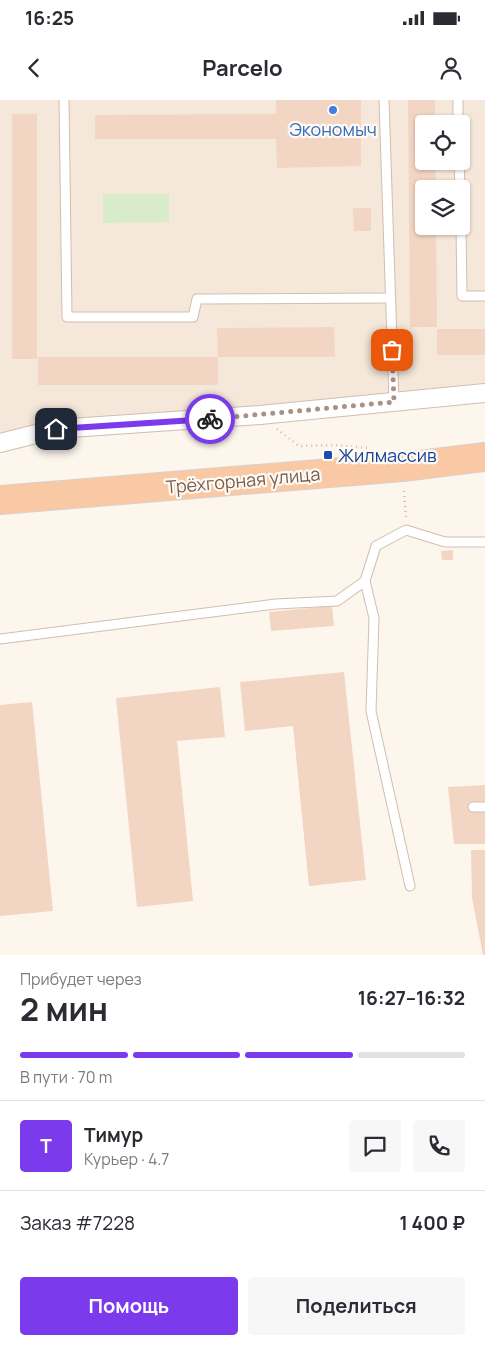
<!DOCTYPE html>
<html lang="ru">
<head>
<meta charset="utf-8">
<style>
  body { margin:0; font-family:Manrope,sans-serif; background:#f7f7f7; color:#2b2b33; height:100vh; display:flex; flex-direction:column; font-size:19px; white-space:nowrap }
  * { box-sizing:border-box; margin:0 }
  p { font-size:16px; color:#7c7c81 }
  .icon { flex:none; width:28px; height:28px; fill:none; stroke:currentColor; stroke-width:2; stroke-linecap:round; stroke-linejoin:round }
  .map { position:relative; height:855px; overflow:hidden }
  .sheet { display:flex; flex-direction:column; background:#fff; flex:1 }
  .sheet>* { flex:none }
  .fabs { position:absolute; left:415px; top:15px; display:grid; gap:10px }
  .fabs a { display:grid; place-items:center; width:55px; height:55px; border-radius:5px; background:#fff; box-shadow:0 1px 4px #0004; font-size:25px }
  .pin { position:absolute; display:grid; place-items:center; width:42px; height:42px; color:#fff; margin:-21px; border-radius:10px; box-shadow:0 2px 8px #0006 }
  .courier { position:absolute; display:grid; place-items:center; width:50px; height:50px; margin:-25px; border:4px solid #7c3aed; border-radius:50%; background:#fff; color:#222; box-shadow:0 1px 6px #0007 }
  .head em { font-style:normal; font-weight:700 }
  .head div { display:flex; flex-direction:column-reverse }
  .head { display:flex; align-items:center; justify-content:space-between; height:85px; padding:0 20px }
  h1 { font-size:32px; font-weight:700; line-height:38px }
  .bar { display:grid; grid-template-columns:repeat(4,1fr); gap:8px 5px; align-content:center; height:60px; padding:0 20px }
  .bar i { height:6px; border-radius:4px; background:#e1e1e2 }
  .bar .active { background:#7c3aed }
  .bar p { grid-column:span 4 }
  .line { display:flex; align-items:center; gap:12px; padding:0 20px; border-top:1px solid #e1e1e2 }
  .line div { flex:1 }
  .round { display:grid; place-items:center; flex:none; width:52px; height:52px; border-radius:5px; background:#f7f7f7 }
  .primary-button { display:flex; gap:10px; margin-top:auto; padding:10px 20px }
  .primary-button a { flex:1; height:58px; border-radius:5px; background:#7c3aed; color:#fff; font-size:20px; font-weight:700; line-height:58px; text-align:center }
  .primary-button a+a { background:#f7f7f7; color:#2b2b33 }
  .status { display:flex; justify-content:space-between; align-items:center; height:35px; padding:0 25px; background:#fff; direction:ltr }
  .status svg { height:14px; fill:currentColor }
  header { display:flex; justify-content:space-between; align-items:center; height:65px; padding:0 20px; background:#fff; font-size:22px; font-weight:700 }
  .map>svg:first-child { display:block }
  .residential { fill:#f5e8da; fill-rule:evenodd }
  .green { fill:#d8ecc9 }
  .building { fill:#f3d5c3 }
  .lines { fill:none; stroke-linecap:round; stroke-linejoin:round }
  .service-casing { stroke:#d1beb0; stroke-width:11 }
  .minor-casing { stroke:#d1beb0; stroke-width:20 }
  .trunk-casing { stroke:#dad1cd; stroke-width:30 }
  .path { stroke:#d9b8a5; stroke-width:2.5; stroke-dasharray:1 4; stroke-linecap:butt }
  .service { stroke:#fff; stroke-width:9 }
  .minor { stroke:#fff; stroke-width:18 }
  .trunk { stroke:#f9c8a4; stroke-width:28 }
  .done { stroke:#a89285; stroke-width:5; stroke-dasharray:0 9 }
  .route { stroke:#7c3aed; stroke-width:6 }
  .shop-dot { fill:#3f7fe0; stroke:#fffaf3; stroke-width:2 }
  .transit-dot { fill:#1a4fb4; stroke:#fffaf3; stroke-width:2 }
  .labels { text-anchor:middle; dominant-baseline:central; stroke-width:4.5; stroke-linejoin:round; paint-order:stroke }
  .shop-label { font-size:18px; fill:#366cbe; stroke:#fffaf3 }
  .transit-label { font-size:18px; fill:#164399; stroke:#fffaf3; text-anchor:start }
  .street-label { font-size:18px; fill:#7a5c4d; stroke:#fffaf3 }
</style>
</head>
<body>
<div class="status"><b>16:25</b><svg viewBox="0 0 49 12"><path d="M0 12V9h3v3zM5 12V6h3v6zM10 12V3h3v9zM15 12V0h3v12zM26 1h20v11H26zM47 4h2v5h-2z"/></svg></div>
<header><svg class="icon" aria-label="back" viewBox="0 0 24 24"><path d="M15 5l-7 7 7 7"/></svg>Parcelo<svg class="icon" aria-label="person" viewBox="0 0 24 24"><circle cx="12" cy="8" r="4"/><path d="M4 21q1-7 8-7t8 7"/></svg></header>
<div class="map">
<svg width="485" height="855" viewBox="0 0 485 855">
  <rect width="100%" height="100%" fill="#fdf6ec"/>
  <path class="residential" d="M0,0H485V284L72,324H35L0,335ZM424,24H461V61H424ZM424,89H461V126H424Z"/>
  <polygon class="green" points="169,94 169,122 103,123 103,94"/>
  <g class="building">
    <polygon points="276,0 361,0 361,66 277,68 276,39 95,39 95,15 276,14"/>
    <polygon points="408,0 435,0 435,24 424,24 424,61 435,61 436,89 424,89 424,126 436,126 437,227 410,227"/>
    <rect x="12" y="14" width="25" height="245"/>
    <polygon points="353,108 371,108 371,131 354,131"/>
    <polygon points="334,227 335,257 218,257 217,228"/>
    <rect x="437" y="229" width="48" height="26"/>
    <rect x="38" y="257" width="180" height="28"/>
    <polygon points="453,450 453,460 442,460 441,451"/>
    <polygon points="332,506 334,526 271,531 269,512"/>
    <polygon points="344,572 366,780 309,786 293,626 245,631 240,582"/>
    <polygon points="220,587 225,637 177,641 193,801 137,807 116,598"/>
    <polygon points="32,602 53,811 0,816 0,605"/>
    <polygon points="485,685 485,744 454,744 448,687"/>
    <polygon points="471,750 485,750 485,855 483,855 472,798"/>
  </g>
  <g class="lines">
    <defs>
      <g id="service">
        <polyline points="64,0 67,217 193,217 197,199 390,198"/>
        <polyline points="384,0 394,302"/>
        <polyline points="458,0 458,24"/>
        <polyline points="459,61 460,89"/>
        <polyline points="461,126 462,196 485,196"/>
        <polyline points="365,481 374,518 371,611 410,786"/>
        <polyline points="0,539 276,504 337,501 365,481 376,446 406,430 445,442 485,442"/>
        <polyline points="473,707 485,707"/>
      </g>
      <polyline id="minor" points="0,343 56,329 260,315 485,293"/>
      <polyline id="trunk" points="0,400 403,367 485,357"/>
    </defs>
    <use href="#service" class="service-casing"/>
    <use href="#minor" class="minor-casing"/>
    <use href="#trunk" class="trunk-casing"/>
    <g class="path">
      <polyline points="277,329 299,346 336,345 368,348"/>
      <polyline points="404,391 406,418"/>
    </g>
    <use href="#service" class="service"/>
    <use href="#minor" class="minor"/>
    <use href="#trunk" class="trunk"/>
  </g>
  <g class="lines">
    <polyline class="done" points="210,319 394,302 392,250"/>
    <polyline class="route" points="56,329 210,319"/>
  </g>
  <circle class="shop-dot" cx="333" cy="10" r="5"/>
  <rect class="transit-dot" x="323" y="350" width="10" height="10" rx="2.5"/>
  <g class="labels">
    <g class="shop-label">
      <text x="333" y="29">Экономыч</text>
    </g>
    <g class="transit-label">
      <text x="338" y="355">Жилмассив</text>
    </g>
    <g class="street-label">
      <text transform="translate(243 380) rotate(-5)">Трёхгорная улица</text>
    </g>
  </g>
</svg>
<div class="fabs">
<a><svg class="icon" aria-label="locate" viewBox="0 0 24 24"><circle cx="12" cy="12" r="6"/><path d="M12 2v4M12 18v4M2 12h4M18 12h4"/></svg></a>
<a><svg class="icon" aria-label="layers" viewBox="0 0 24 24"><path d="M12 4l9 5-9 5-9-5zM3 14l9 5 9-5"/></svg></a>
</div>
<div class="pin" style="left:392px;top:250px;background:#ea580c"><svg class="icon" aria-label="bag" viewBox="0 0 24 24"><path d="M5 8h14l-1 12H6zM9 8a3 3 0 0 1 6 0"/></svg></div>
<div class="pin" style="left:56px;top:329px;background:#1f2937"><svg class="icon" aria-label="home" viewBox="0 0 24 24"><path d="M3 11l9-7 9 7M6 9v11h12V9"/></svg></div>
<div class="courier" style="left:210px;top:319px"><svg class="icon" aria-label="bike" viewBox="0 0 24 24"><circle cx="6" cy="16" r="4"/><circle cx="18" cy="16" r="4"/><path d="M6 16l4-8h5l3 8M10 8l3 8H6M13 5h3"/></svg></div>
</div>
<section class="sheet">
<div class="head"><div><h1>2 мин</h1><p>Прибудет через</p></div><em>16:27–16:32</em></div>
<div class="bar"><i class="active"></i><i class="active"></i><i class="active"></i><i></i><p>В пути · 70 m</p></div>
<div class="line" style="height:90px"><b class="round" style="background:#7c3aed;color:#fff">Т</b><div><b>Тимур</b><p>Курьер · 4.7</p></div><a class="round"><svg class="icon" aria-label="chat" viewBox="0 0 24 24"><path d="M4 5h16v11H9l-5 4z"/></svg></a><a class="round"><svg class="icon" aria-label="phone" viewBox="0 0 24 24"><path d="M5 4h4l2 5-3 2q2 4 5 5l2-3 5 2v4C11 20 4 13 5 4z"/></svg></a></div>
<div class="line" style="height:65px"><div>Заказ #7228</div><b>1 400 ₽</b></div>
<div class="primary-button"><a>Помощь</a><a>Поделиться</a></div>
</section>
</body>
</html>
